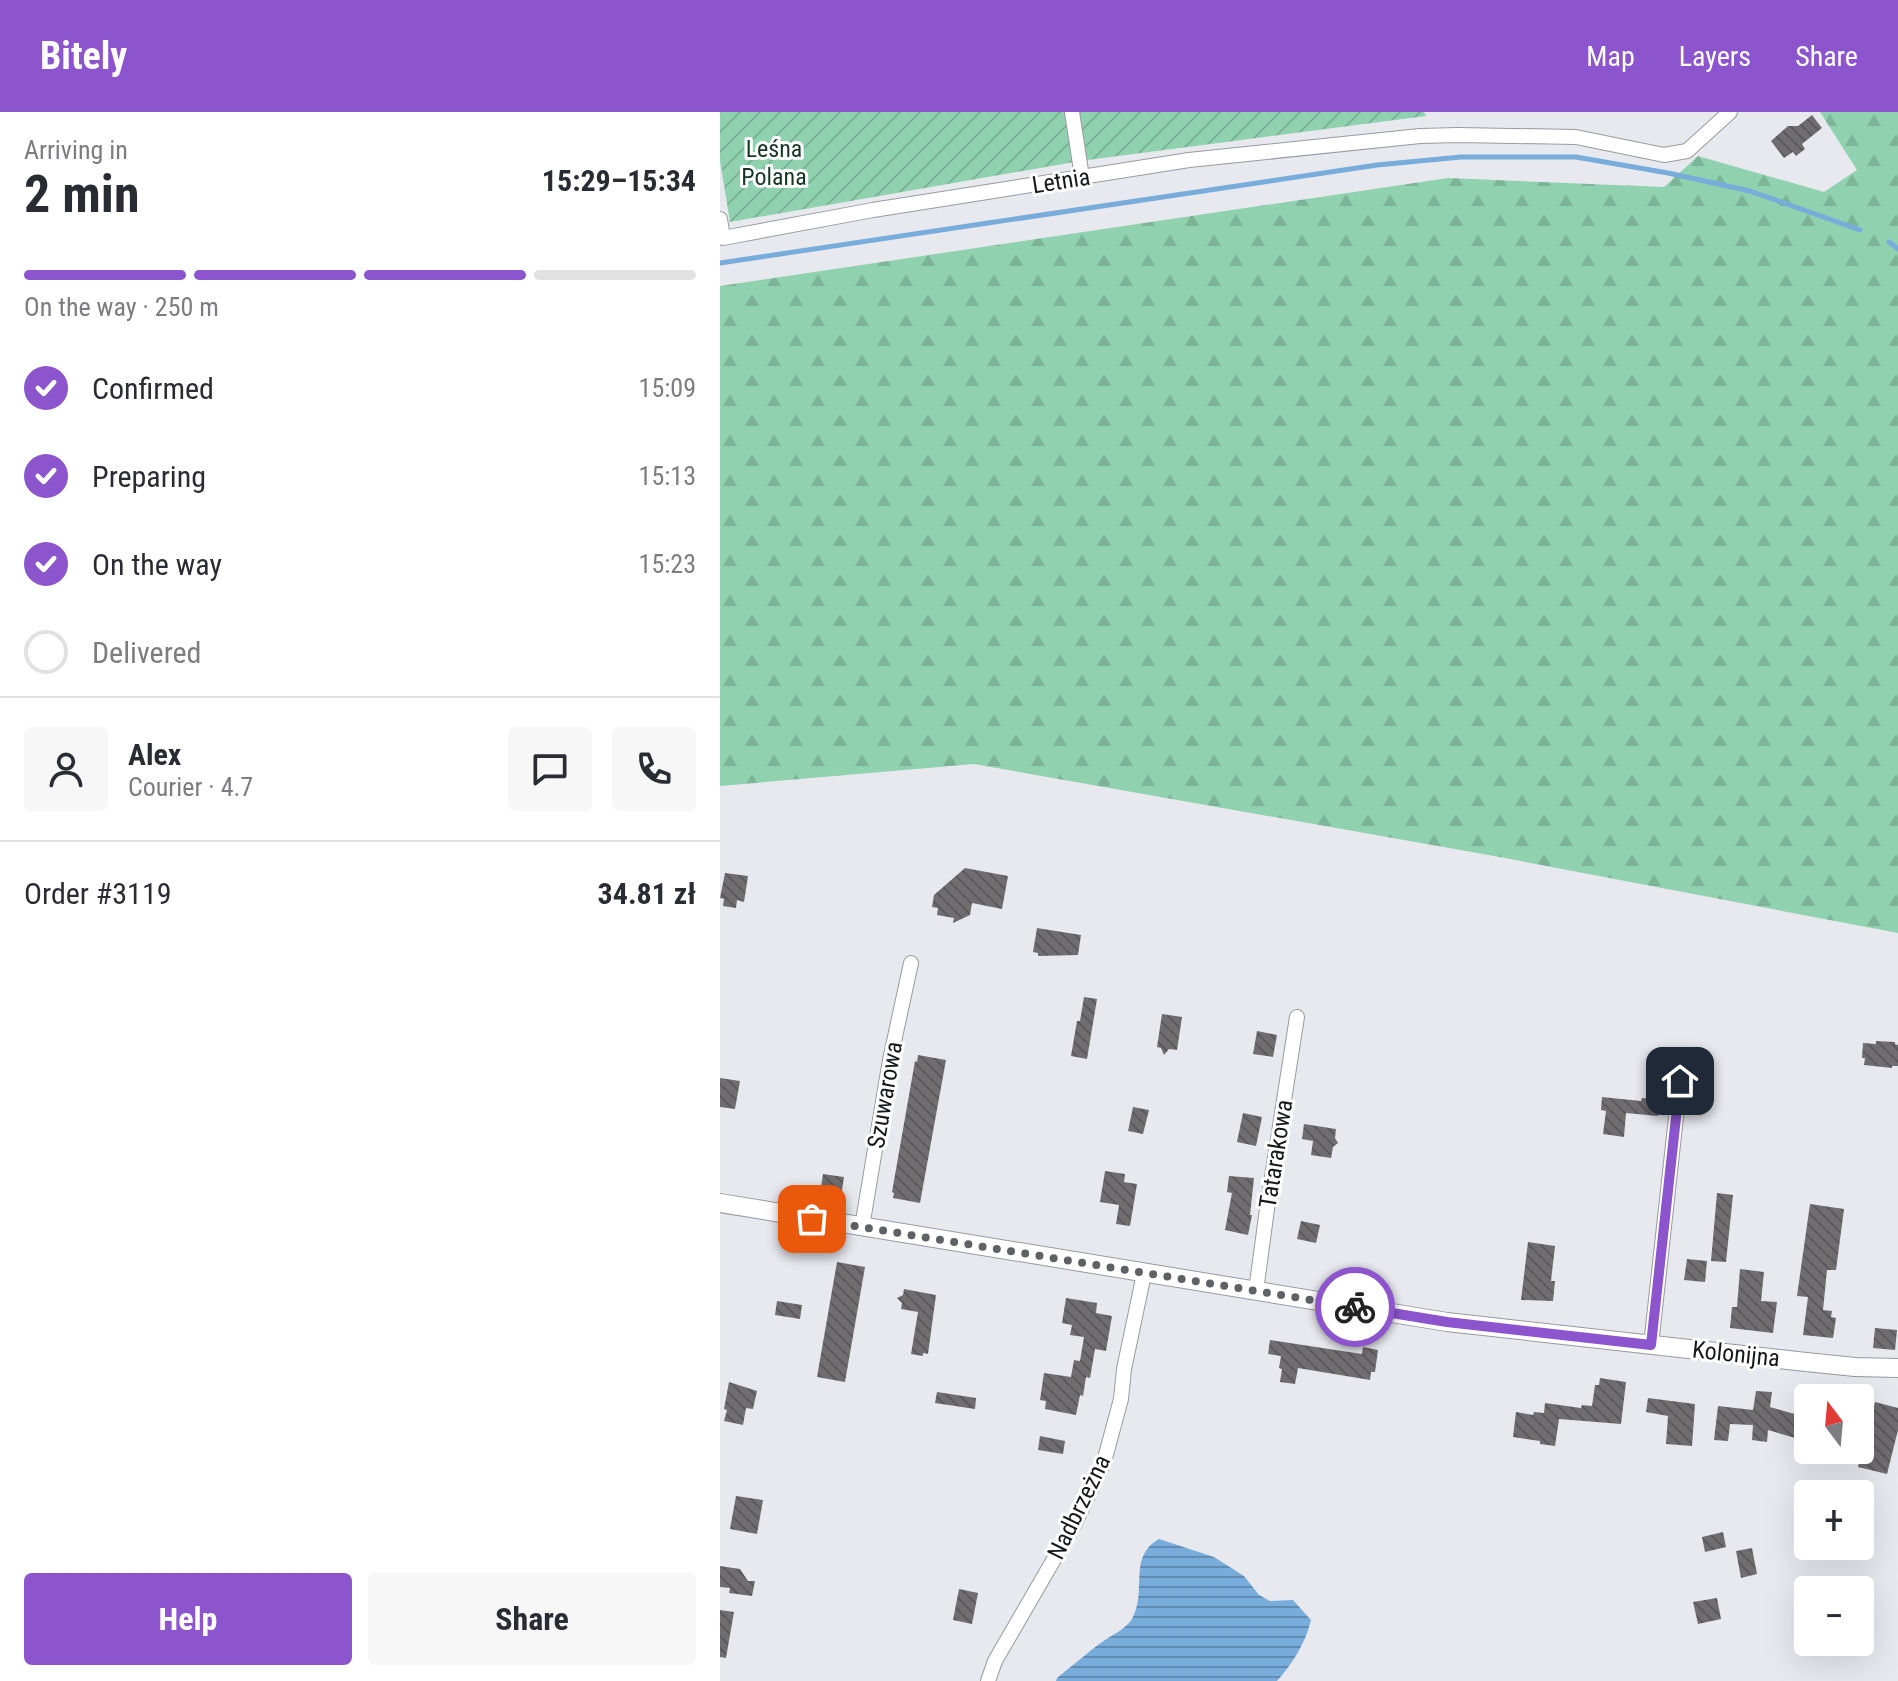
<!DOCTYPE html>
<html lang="en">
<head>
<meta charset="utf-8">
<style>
	:root { --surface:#fff; --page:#f7f7f7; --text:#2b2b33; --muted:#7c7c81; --line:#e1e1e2; --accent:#8c55cd }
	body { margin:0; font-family:"Roboto Condensed",sans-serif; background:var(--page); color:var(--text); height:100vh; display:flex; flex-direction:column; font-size:30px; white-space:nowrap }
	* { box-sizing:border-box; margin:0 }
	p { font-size:26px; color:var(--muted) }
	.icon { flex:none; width:44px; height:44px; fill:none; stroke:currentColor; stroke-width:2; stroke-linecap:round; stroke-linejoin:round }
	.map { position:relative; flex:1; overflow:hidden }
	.side { display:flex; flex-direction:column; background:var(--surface); width:720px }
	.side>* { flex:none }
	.needle { width:52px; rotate:344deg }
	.buttons { position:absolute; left:1074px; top:1272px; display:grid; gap:16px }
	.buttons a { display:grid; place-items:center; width:80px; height:80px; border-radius:8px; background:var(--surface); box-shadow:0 8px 32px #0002; font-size:40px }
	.pin { position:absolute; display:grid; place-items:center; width:68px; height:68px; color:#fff; margin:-34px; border-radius:16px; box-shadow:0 4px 12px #0006 }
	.courier { position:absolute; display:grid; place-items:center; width:80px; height:80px; margin:-40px; border:6px solid #8c55cd; border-radius:50%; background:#fff; color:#222; box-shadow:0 2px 10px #0007 }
	.summary em { font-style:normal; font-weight:700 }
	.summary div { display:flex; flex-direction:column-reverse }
	.summary { display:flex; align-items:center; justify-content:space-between; height:136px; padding:0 24px }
	h1 { font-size:52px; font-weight:700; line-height:60px }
	.bar { display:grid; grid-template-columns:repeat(4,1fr); gap:12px 8px; align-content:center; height:96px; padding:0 24px }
	.bar i { height:10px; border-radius:6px; background:var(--line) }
	.bar .selected { background:var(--accent) }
	.bar p { grid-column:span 4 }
	.line { display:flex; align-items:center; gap:20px; padding:0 24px; border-top:2px solid var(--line) }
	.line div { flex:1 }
	.round { display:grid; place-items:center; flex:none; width:84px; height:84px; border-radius:8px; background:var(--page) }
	ol { padding:0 24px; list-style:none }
	li { display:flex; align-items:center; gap:24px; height:88px }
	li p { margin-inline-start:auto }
	li .icon { padding:8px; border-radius:50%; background:var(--accent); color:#fff; stroke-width:4 }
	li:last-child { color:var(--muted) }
	li i { width:44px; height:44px; border:4px solid var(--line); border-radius:50% }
	.button { display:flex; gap:16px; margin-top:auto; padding:16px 24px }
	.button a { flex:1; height:92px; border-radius:8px; background:var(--accent); color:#fff; font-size:32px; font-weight:700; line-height:92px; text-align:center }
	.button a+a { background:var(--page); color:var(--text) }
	header { display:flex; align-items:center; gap:48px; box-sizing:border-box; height:112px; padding:0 40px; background:var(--accent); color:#fff }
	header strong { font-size:38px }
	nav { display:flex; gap:44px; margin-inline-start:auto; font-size:28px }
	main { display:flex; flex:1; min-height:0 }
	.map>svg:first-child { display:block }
	.forest { fill:url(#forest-firs) }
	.garden { fill:url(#garden-furrows) }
	.water { fill:url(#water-rules) }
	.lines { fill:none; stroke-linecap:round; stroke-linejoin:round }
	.stream { stroke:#77acdb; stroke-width:5 }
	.building { fill:url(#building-back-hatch) }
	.minor-casing { stroke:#999a9f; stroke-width:16 }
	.tertiary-casing { stroke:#999a9f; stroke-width:20 }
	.minor { stroke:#fff; stroke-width:14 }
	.tertiary { stroke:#fff; stroke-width:18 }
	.done { stroke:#606165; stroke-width:8; stroke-dasharray:0 14.4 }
	.route { stroke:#8c55cd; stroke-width:10 }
	.labels { text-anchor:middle; stroke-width:6; stroke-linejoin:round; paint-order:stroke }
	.park-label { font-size:24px; fill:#153526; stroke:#fff }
	.street-label { font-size:24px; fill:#17181a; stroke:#fff }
</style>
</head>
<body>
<header>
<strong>Bitely</strong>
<nav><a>Map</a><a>Layers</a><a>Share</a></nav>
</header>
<main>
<section class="side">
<div class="summary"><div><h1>2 min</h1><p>Arriving in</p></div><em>15:29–15:34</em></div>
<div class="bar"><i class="selected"></i><i class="selected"></i><i class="selected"></i><i></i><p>On the way · 250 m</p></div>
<ol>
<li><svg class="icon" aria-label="check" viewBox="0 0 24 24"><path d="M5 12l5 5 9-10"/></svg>Confirmed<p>15:09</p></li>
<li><svg class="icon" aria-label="check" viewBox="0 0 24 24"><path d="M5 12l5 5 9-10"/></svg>Preparing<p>15:13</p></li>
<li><svg class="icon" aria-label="check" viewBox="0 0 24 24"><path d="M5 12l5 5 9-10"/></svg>On the way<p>15:23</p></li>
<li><i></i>Delivered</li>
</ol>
<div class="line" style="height:144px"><a class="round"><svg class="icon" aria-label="person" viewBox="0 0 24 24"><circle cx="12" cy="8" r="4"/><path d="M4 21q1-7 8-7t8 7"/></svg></a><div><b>Alex</b><p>Courier · 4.7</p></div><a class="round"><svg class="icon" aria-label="chat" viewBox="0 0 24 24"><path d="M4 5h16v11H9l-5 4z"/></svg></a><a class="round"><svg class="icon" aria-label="phone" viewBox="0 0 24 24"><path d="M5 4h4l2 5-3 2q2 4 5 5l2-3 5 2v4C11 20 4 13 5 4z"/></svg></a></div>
<div class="line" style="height:104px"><div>Order #3119</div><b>34.81 zł</b></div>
<div class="button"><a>Help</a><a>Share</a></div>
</section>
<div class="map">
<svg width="1178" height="1569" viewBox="0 0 1178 1569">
	<defs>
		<pattern id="forest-firs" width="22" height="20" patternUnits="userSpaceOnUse" patternTransform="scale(2)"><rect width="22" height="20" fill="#90d2b0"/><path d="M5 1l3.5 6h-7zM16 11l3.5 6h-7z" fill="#7bb497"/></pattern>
		<pattern id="garden-furrows" width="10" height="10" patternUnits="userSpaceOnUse" patternTransform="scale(2)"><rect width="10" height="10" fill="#90d2b0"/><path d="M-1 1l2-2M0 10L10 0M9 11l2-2" fill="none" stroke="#7bb497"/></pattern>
		<pattern id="water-rules" width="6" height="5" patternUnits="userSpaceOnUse" patternTransform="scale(2)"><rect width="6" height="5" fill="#77acdb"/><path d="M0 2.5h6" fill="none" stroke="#618bb1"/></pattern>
		<pattern id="building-back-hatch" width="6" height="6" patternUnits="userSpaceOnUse" patternTransform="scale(2)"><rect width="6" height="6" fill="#706d71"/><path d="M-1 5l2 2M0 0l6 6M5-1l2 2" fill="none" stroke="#5b595c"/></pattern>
	</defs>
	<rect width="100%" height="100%" fill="#e8e9ef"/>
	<path class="forest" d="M1100,0H1178V821L774,744L254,652L0,674V174L728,66L944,75L978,44L1104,80L1137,58Z"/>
	<path class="garden" d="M0,0H704L706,4L360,49L10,110L0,49Z"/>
	<path class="water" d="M439,1427L494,1445L524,1464L539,1483L550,1489L573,1488L591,1508C585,1532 573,1551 557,1569H336L337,1566C352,1554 367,1541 382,1530C392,1523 406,1517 412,1507C428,1479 407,1445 439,1427Z"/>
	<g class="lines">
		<g class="stream">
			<path d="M1169,130L1178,137"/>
			<path d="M0,151L657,53L741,45H856L948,61L1030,79L1140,118"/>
		</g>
	</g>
	<g class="building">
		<path d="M1092,3L1102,16L1082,32L1085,37L1076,44L1073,40L1064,46L1051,29L1068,14H1078Z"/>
		<path d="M245,756L288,764L282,797L252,791L250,803L233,811L234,806L217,803L218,796L212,795L214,783Z"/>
		<path d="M5,761L28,764L24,790L17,788L16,796L3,794L4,787L0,786Z"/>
		<path d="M317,816L361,823L358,843L318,844V841L313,840Z"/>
		<path d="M364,885L377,887L367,947L351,944L357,909H360Z"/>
		<path d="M442,902L462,905L457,938L449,937L444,943L441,936L437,935Z"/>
		<path d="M537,919L557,923L553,945L533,942Z"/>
		<path d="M1156,929L1175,930V932L1178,933V954H1172V956L1144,953L1145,946H1142L1143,931L1156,932Z"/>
		<path d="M198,943L226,948L200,1091L173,1086L174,1081L172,1080L195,949L197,950Z"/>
		<path d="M0,966L20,969L15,997L0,995Z"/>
		<path d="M882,985L921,989L922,986L940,988L938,1004L906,1001L904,1025L883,1022L886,999L881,998Z"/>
		<path d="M413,995L429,998L423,1022L408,1019Z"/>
		<path d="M523,1001L542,1005L536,1034L517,1030Z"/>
		<path d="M584,1012L616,1017L615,1026L618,1031L613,1035L611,1046L591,1043L593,1029L582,1027Z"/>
		<path d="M385,1059L405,1062L404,1070L417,1072L410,1114L396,1112L399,1093L380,1090Z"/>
		<path d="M103,1062L124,1065L121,1085L100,1082Z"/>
		<path d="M509,1064L534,1066L530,1103H532L528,1123L505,1118L512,1081L507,1080Z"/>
		<path d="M997,1081L1013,1083L1006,1150L991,1149Z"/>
		<path d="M1090,1092L1124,1097L1116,1158H1107L1103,1198L1112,1199L1111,1205L1116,1206L1113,1226L1083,1223L1088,1185L1077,1184Z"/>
		<path d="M581,1109L600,1113L596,1131L577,1127Z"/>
		<path d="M808,1130L835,1134L831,1169H835L833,1189L801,1188Z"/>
		<path d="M967,1147L987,1149L985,1170L964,1168Z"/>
		<path d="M117,1150L145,1155L125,1270L97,1265Z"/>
		<path d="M1020,1157L1044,1160L1041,1189L1057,1190L1053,1221L1010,1216L1012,1195H1017Z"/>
		<path d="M184,1177L216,1183L208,1242L203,1241V1244L191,1242L198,1200L181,1197L182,1191L177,1186L183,1183Z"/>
		<path d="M346,1186L377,1191L376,1201L392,1204L386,1239L375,1237L370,1266L366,1265L363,1284L360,1283L356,1303L325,1297L326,1289L320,1288L324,1261L351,1265L354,1248L360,1249L364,1225L350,1223L352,1213L342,1211Z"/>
		<path d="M57,1189L82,1193L80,1207L55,1203Z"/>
		<path d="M1155,1216L1177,1218L1175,1238L1153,1236Z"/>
		<path d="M550,1228L642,1242L643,1235L658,1238L655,1260H651L650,1268L578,1256L575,1272L560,1270L562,1257L559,1256L561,1244L548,1242Z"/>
		<path d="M880,1266L906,1270L901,1312L839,1307L835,1334L820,1332V1329L793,1325L796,1300L813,1303L814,1300L824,1301L825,1291L861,1296L862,1293L872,1294L875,1273H879Z"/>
		<path d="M9,1270L37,1279L33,1297L26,1296L23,1313L4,1309L7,1298L4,1297Z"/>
		<path d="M1036,1279L1052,1280L1050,1295L1088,1306V1326L1082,1325V1328L1048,1318L1047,1330L1032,1328L1033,1313L1010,1312L1008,1329L994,1328L998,1294L1033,1298Z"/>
		<path d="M217,1280L256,1286L255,1297L215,1291Z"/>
		<path d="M928,1286L975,1292L972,1334L946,1332L948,1304L926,1300Z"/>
		<path d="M1155,1290L1178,1296V1318L1167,1362L1138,1355Z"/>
		<path d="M320,1324L345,1329L343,1342L318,1338Z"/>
		<path d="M16,1384L43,1388L37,1422L10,1417Z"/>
		<path d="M1003,1420L1006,1435L985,1440L982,1425Z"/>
		<path d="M1032,1436L1037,1462L1021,1466L1016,1439Z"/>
		<path d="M0,1454L20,1457L28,1469H35L32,1484L9,1481L10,1476L0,1475Z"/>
		<path d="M239,1477L258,1481L252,1512L233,1508Z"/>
		<path d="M997,1486L1001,1507L978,1512L973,1490Z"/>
		<path d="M0,1498L14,1500L6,1546L0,1545Z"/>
	</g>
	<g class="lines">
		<defs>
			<g id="minor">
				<path d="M352,0L362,65"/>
				<path d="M0,107L3,126L153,98L469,48L700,24L738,23L856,25L944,43L967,39L1010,0"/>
				<path d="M142,1115L170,948L191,851"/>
				<path d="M536,1179L547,1097L577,905"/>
				<path d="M931,1233L960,969"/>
				<path d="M268,1569L275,1549L355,1411L384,1350L401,1287L404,1257L424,1162"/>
			</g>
			<path id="tertiary" d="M0,1091L727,1210L1086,1250L1135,1255L1178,1256"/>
		</defs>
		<use href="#minor" class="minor-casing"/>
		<use href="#tertiary" class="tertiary-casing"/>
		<use href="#minor" class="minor"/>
		<use href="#tertiary" class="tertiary"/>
	</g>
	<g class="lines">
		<path class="done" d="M92,1107L635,1195"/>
		<path class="route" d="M635,1195L727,1210L931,1233L960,969"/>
	</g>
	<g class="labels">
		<g class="park-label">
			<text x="54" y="45">Leśna<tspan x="54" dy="28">Polana</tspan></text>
		</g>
		<g class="street-label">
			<text transform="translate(341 69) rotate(-9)" y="8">Letnia</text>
			<text transform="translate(165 983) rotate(-80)" y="8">Szuwarowa</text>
			<text transform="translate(556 1042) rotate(-81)" y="8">Tatarakowa</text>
			<text transform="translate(1016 1242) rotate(6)" y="8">Kolonijna</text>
			<text transform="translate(359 1395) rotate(-64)" y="8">Nadbrzeżna</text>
		</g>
	</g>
</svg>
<div class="buttons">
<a><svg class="needle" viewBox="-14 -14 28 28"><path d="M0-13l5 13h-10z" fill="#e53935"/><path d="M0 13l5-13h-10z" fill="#7c7c81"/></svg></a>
<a>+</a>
<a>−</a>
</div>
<div class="pin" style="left:92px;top:1107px;background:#ea580c"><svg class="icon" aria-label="bag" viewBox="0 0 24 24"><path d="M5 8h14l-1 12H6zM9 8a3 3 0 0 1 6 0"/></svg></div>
<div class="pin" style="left:960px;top:969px;background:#1f2937"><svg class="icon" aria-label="home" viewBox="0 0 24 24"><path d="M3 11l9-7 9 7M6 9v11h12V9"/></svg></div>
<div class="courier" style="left:635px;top:1195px"><svg class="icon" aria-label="bike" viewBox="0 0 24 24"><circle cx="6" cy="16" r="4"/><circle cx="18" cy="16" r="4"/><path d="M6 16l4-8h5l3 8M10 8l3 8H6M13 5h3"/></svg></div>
</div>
</main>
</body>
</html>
